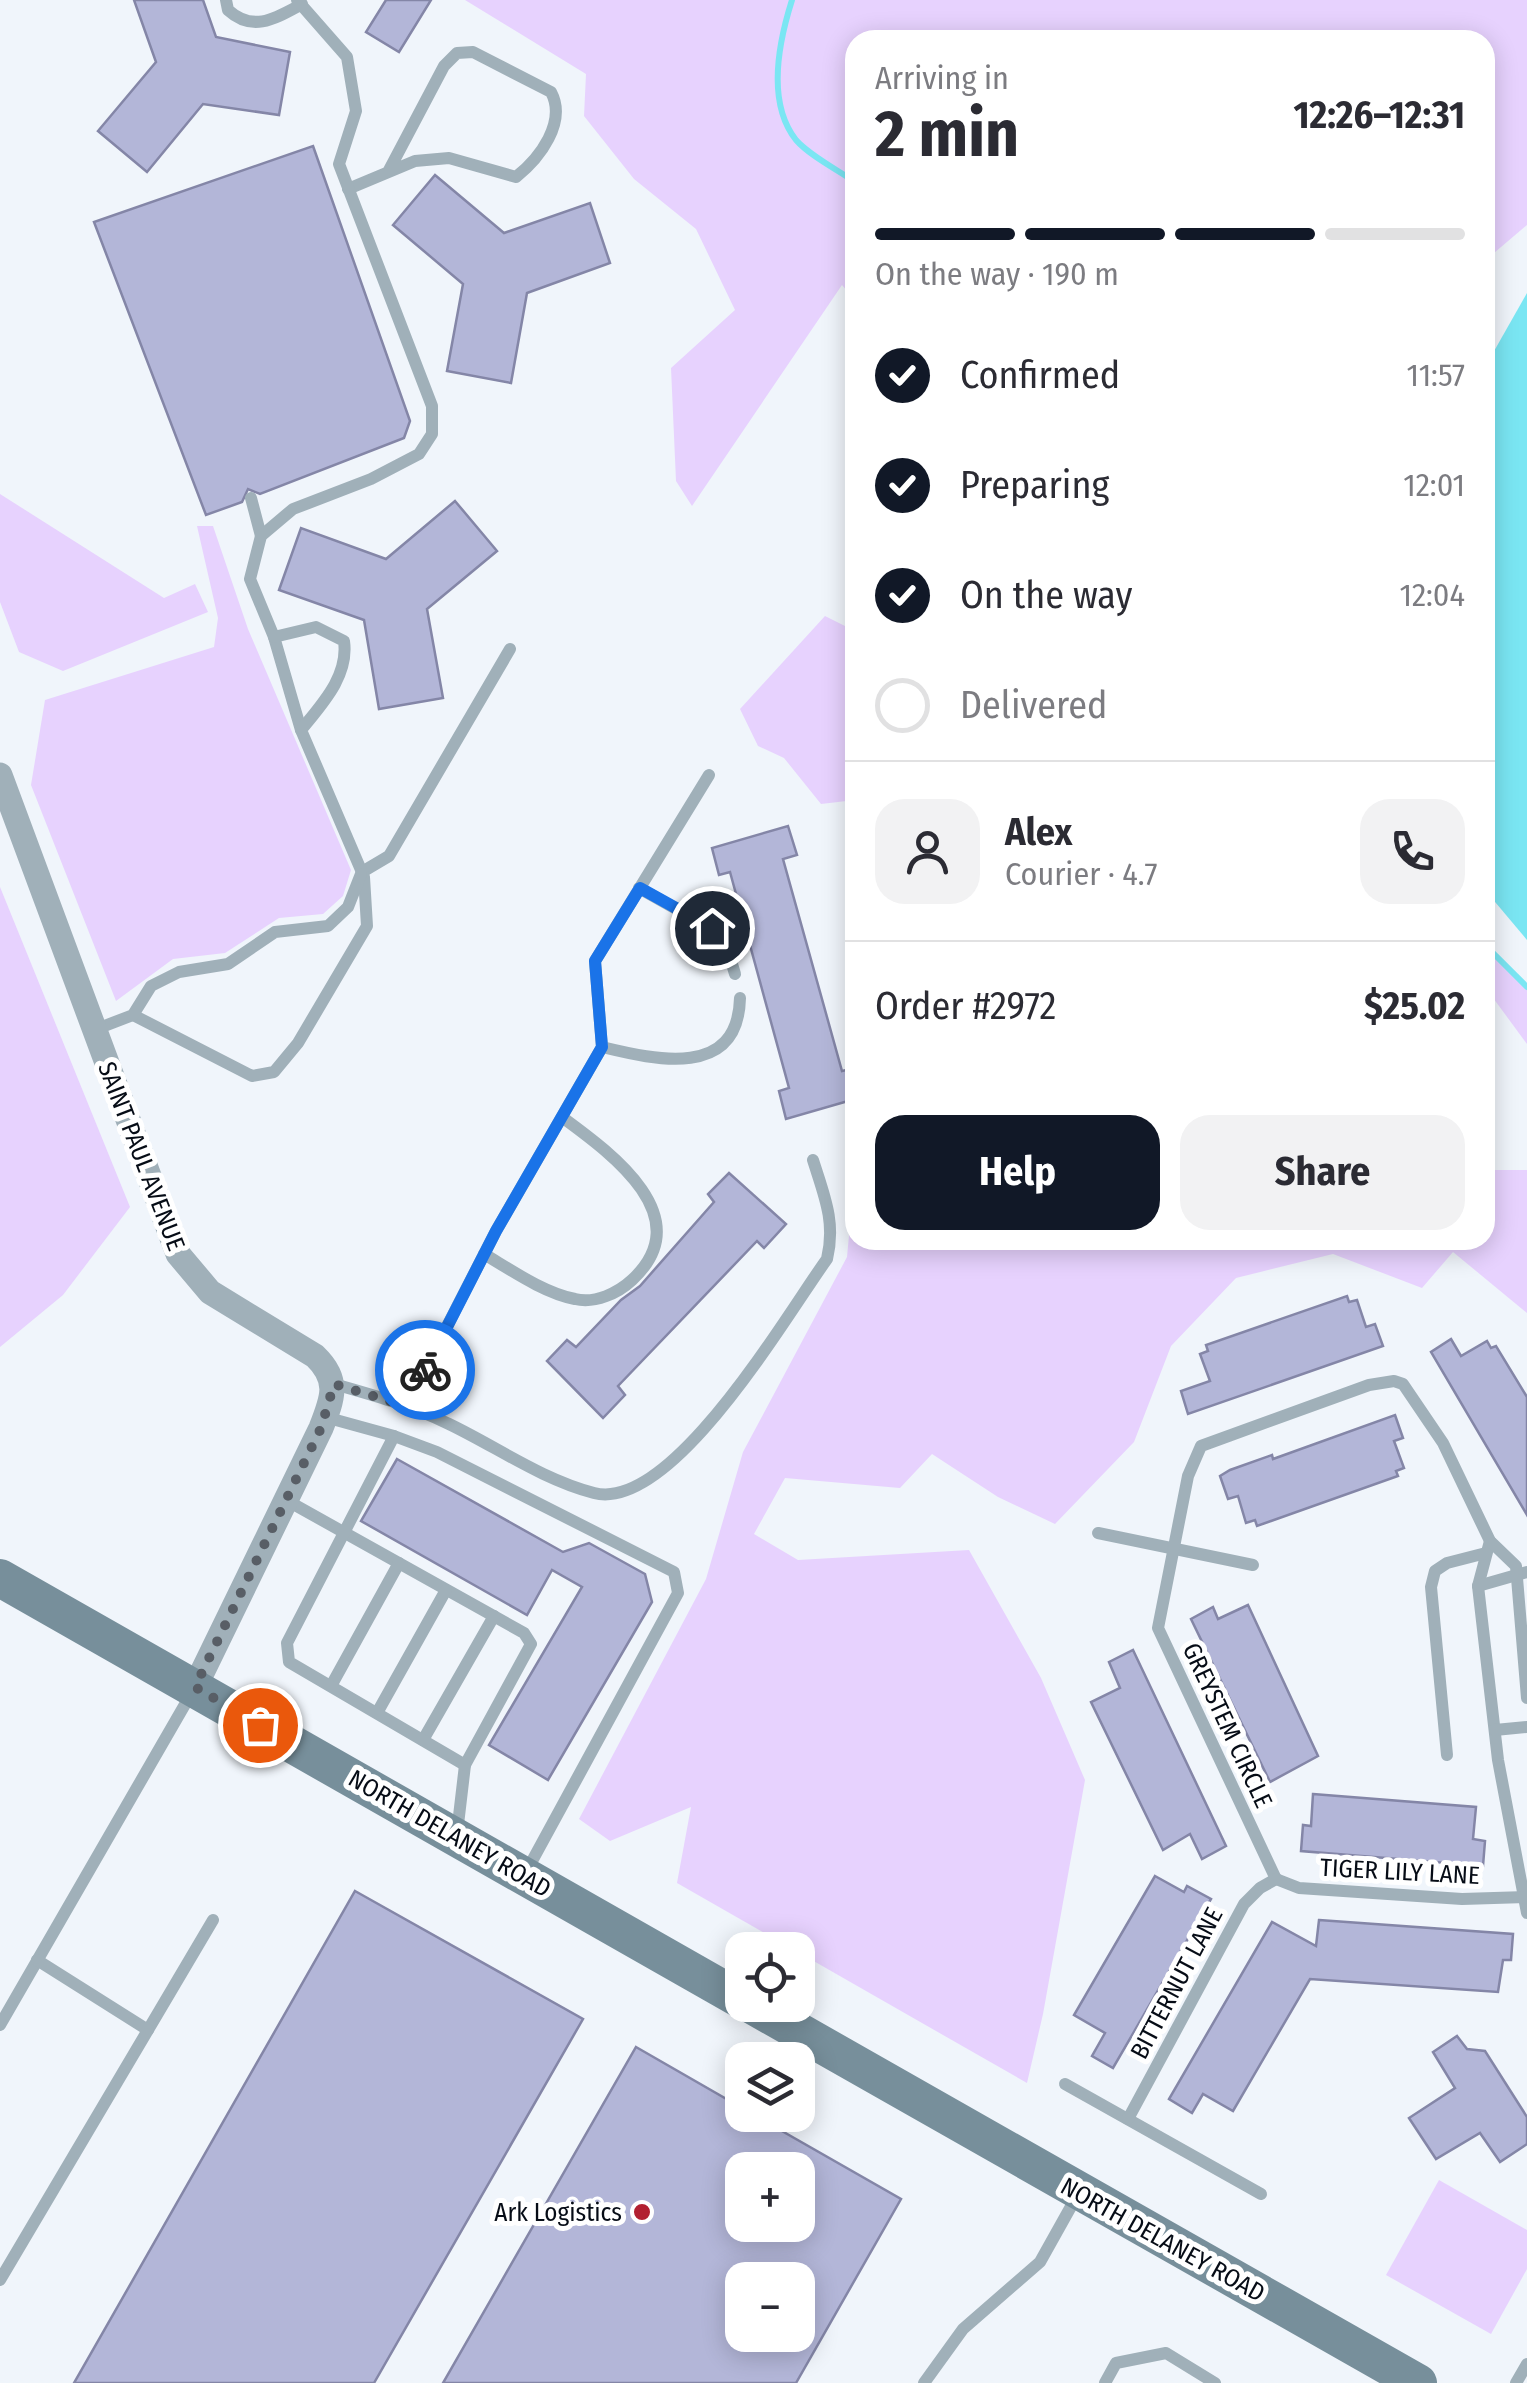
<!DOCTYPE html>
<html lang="en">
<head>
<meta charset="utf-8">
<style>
	:root { --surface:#fff; --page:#f2f2f3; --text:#2b2b33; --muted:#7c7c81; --line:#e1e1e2; --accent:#111827 }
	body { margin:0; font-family:"Fira Sans Condensed",sans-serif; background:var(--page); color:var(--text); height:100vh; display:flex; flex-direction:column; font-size:38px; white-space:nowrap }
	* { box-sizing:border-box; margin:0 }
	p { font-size:32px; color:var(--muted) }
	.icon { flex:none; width:55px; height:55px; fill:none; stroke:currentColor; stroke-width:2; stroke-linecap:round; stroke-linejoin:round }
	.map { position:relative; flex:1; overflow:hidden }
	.side { position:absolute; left:845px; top:30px; width:650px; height:1220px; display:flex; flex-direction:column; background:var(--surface); border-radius:30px; box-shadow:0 5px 25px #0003 }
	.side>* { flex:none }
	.tools { position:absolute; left:725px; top:1932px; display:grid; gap:20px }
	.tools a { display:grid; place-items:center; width:90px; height:90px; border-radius:20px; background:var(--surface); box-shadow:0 5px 25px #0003; font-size:50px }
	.pin { position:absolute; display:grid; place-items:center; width:85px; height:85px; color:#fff; margin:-42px; border:5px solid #fff; border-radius:50%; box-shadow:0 2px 10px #0007 }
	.courier { position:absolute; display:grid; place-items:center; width:100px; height:100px; margin:-50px; border:8px solid #1a73e8; border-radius:50%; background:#fff; color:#222; box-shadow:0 2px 12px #0007 }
	.head em { font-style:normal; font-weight:700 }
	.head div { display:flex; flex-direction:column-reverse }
	.head { display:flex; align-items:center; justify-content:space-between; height:170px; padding:0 30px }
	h1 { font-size:65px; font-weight:700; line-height:75px }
	.bar { display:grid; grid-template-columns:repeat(4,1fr); gap:15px 10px; align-content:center; height:120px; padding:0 30px }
	.bar i { height:12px; border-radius:8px; background:var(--line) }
	.bar .on { background:var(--accent) }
	.bar p { grid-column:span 4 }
	.line { display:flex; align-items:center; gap:25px; padding:0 30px; border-top:2px solid var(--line) }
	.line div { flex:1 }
	.round { display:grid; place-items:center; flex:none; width:105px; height:105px; border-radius:30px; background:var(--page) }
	ol { padding:0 30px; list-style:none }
	li { display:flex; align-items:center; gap:30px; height:110px }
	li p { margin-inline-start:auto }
	li .icon { padding:10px; border-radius:50%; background:var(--accent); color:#fff; stroke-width:4 }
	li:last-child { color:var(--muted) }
	li i { width:55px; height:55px; border:5px solid var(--line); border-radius:50% }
	.cta { display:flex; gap:20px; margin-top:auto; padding:20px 30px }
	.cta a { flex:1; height:115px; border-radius:30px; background:var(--accent); color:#fff; font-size:40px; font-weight:700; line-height:115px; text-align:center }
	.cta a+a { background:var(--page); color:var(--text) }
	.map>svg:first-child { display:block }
	.green { fill:#e7d2fe }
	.water { fill:#7ae6f3 }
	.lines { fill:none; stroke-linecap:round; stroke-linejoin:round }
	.stream { stroke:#7ae6f3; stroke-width:6 }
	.building { fill:#b3b6d8; stroke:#8486a7; stroke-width:2.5; fill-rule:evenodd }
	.lane { stroke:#a0b0b9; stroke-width:12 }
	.street { stroke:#a0b0b9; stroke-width:25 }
	.secondary { stroke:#778f9b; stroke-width:38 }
	.done { stroke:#585e66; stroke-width:10; stroke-dasharray:0 18 }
	.route { stroke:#1a73e8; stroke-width:12 }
	.poi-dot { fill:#b22031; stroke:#fff; stroke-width:4 }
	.labels { text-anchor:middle; stroke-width:10; stroke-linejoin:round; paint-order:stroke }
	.street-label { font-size:25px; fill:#060c16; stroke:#fff }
	.poi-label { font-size:25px; fill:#060c16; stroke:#fff; text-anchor:end }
</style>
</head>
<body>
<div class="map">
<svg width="1527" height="2383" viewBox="0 0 1527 2383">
	<rect width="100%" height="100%" fill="#f0f5fb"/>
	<g class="green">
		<path d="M465,0H1527V225L1494,253L1485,268V40H855V300L842,285L692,506L676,481L671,368L735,310L696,229L634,179L584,116L586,74Z"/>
		<path d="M0,494L164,598L195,584L208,612L63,671L19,652L0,602Z"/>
		<path d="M197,526H213L248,629L351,870L343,896L323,914L279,918L225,953L173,959L116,1001L31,785L45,700L214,647L218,618Z"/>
		<path d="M825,616L855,631V800L821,804L784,758L758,746L740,709Z"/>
		<path d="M0,887L130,1207L63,1295L0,1347Z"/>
		<path d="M1485,945L1527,987V1044L1485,987Z"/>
		<path d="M855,1170V1240H963L966,1249L993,1240H1485V1170H1527V1313L1453,1252L1422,1288L1333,1254L1236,1278L1171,1346L1134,1442L1055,1524L998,1497L932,1454L900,1488L785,1478L754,1534L798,1560L969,1550L1041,1678L1085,1780L1043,2014L1027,2083L677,1883L691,1807L610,1841L579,1819L706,1579L743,1452L847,1257Z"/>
		<path d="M1439,2180L1527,2230V2269L1491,2334L1386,2275Z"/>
	</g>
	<path class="water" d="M1527,293V940L1485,890V367Z"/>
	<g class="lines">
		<g class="stream">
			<path d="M792,0C779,41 766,102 796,140C810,156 838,170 855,182"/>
			<path d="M1485,945L1527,987"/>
		</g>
	</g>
	<g class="building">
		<path d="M134,0H203L216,37L290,52L279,115L203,104L147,172L98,131L156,62Z"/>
		<path d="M386,0H431L399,52L366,32Z"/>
		<path d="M313,146L410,421L404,438L260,494L248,489L242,502L206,515L94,222Z"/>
		<path d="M435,175L504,233L590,203L610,263L527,293L511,383L447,371L463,284L393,225Z"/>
		<path d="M455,501L497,551L427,609L443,698L379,709L364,620L279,590L301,528L386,559Z"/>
		<path d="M788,826L797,855L783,859L842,1071L855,1068V1099L786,1119L779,1091L789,1088L730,872L719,875L712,848Z"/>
		<path d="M729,1173L786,1224L764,1248L757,1241L618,1386L625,1395L603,1418L547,1361L567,1340L576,1347L621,1300L640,1286L714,1202L708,1194Z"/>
		<path d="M1347,1296L1349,1302L1357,1300L1366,1327L1375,1324L1383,1346L1188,1414L1181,1391L1210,1381L1200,1354L1208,1351L1206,1345Z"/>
		<path d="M1451,1339L1461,1356L1487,1341L1491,1348L1496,1346L1527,1397V1515L1431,1352Z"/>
		<path d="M1395,1415L1403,1438L1394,1441L1404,1468L1396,1471L1398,1476L1257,1526L1255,1520L1246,1523L1238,1496L1228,1499L1220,1476L1230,1470L1272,1455L1273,1459Z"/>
		<path d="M397,1459L563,1552L589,1543L645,1574L652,1602L548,1780L489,1745L582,1587L552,1570L527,1615L361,1521Z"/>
		<path d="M1248,1605L1318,1756L1270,1782L1191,1619L1213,1607L1218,1619Z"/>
		<path d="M1133,1650L1226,1846L1202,1859L1190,1834L1163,1850L1091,1702L1120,1688L1109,1662Z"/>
		<path d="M1313,1794L1476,1807L1473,1839L1485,1841L1483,1866L1301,1851L1303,1825L1311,1826Z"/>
		<path d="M1155,1876L1184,1892L1187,1886L1211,1899L1113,2068L1092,2056L1105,2033L1074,2015Z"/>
		<path d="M355,1891L583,2019L374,2383H74Z"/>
		<path d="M1319,1920L1513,1934L1511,1960H1503L1498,1992L1310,1979L1233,2111L1203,2094L1192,2113L1169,2099L1272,1922L1316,1946Z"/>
		<path d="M1457,2036L1467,2049L1485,2051L1527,2117V2144L1500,2162L1480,2133L1436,2159L1409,2118L1455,2088L1433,2052Z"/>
		<path d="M636,2047L742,2108V2115H754L901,2199L796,2383H443ZM742,2170H798V2225H742ZM742,2280H798V2335H742Z"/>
	</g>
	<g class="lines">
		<g class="lane">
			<path d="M226,0L228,10C253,33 276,18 302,4"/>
			<path d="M348,189L415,161L449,158L516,177C540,158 567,122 551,92L473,52L457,53L444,66L388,172"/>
			<path d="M251,498L261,536"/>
			<path d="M274,637L301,730"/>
			<path d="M362,872L389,856L510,649"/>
			<path d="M639,888L712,929L726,944L735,974"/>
			<path d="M133,1015L252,1076L274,1072L298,1043L367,926L364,877L301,730C322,704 349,676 344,641L316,627L274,637L250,579L261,536L293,509L371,479L419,454L432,434V406L339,164L356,111L347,57L297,0"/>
			<path d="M94,1030L133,1015L151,986L179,972L228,964L275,932L328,926L348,907L361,874"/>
			<path d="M602,1047C656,1060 738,1079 740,998"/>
			<path d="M484,1254C511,1270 544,1293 575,1299C595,1304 618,1293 632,1280C700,1217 611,1153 562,1117"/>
			<path d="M334,1384C373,1395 412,1406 449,1424C497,1447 541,1479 594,1493C672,1513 787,1314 827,1259C836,1222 824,1195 813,1160"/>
			<path d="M406,1406L496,1231L602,1047L595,961L709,775"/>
			<path d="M325,1417L394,1436"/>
			<path d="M286,1500L524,1633L531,1644L465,1765L457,1833"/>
			<path d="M1098,1533L1253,1565"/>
			<path d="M1490,1541L1478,1586L1498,1760L1527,1913"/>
			<path d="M1478,1586L1527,1572"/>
			<path d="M331,1686L399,1563"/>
			<path d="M377,1713L446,1590"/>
			<path d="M1495,1730L1527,1727"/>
			<path d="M423,1740L494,1616"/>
			<path d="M1447,1755L1431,1587L1435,1571L1447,1563L1486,1553"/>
			<path d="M465,1765L289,1662L287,1643L394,1436L437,1452L674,1572L678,1593L525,1874"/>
			<path d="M1276,1879L1158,1628L1188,1476L1201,1446L1369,1385L1394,1381L1403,1384L1443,1443L1490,1541L1516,1566L1527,1698"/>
			<path d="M1276,1879L1299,1888L1462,1899L1527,1897"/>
			<path d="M0,2025L191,1694"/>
			<path d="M148,2030L213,1920"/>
			<path d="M1065,2084L1261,2194"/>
			<path d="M1128,2119L1244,1904L1260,1888L1276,1879"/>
			<path d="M0,2280L148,2030L37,1960"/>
			<path d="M924,2383L963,2329L1040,2262L1078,2194"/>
			<path d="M1105,2383L1116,2363L1166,2353L1215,2383"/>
			<path d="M1516,2383L1527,2364"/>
		</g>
		<path class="street" d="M0,775L178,1254L210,1292L315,1356C340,1380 333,1398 321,1428L195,1687"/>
		<g class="secondary">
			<path d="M0,1578L742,2000"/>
			<path d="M752,2005L1418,2383"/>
		</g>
	</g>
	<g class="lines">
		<path class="done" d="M260,1725L195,1687L321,1428L334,1384L406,1406L425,1370"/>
		<path class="route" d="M425,1370L496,1231L602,1047L595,961L640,888L712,928"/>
	</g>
	<circle class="poi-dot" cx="642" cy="2212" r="10"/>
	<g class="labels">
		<g class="street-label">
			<text transform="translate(142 1156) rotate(69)" y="9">SAINT PAUL AVENUE</text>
			<text transform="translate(1228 1725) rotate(65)" y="9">GREYSTEM CIRCLE</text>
			<text transform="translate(450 1833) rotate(30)" y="9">NORTH DELANEY ROAD</text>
			<text transform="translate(1400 1871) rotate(3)" y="9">TIGER LILY LANE</text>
			<text transform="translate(1176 1983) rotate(-62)" y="9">BITTERNUT LANE</text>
			<text transform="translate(1163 2239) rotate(29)" y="9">NORTH DELANEY ROAD</text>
		</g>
		<g class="poi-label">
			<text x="622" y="2221">Ark Logistics</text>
		</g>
	</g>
</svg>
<div class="tools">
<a><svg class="icon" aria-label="locate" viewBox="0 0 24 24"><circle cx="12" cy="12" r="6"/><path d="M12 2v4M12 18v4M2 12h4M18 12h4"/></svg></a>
<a><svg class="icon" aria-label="layers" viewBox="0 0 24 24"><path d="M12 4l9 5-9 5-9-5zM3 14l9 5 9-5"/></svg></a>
<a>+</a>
<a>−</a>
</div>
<div class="pin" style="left:260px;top:1725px;background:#ea580c"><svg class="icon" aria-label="bag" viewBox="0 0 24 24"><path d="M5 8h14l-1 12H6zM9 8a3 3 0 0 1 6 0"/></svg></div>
<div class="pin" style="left:712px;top:928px;background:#1f2937"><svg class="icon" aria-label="home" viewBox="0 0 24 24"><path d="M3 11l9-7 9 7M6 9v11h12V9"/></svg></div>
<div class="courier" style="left:425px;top:1370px"><svg class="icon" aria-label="bike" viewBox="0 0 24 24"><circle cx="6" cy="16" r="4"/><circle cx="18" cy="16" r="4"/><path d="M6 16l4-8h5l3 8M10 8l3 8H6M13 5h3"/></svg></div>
<section class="side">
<div class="head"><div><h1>2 min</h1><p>Arriving in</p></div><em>12:26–12:31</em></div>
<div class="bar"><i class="on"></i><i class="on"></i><i class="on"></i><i></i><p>On the way · 190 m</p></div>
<ol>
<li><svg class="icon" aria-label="check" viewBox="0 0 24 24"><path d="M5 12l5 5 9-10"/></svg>Confirmed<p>11:57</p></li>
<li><svg class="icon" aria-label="check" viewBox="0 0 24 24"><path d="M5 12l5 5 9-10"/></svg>Preparing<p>12:01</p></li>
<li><svg class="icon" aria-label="check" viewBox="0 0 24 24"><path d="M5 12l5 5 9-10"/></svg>On the way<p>12:04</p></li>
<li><i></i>Delivered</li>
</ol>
<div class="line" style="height:180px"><a class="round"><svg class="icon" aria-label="person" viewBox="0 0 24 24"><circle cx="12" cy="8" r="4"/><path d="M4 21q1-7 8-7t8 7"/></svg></a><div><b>Alex</b><p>Courier · 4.7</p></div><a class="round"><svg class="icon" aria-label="phone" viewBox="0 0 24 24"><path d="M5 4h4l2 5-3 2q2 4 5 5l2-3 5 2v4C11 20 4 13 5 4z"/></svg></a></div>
<div class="line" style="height:130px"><div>Order #2972</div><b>$25.02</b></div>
<div class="cta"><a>Help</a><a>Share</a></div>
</section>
</div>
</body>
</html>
